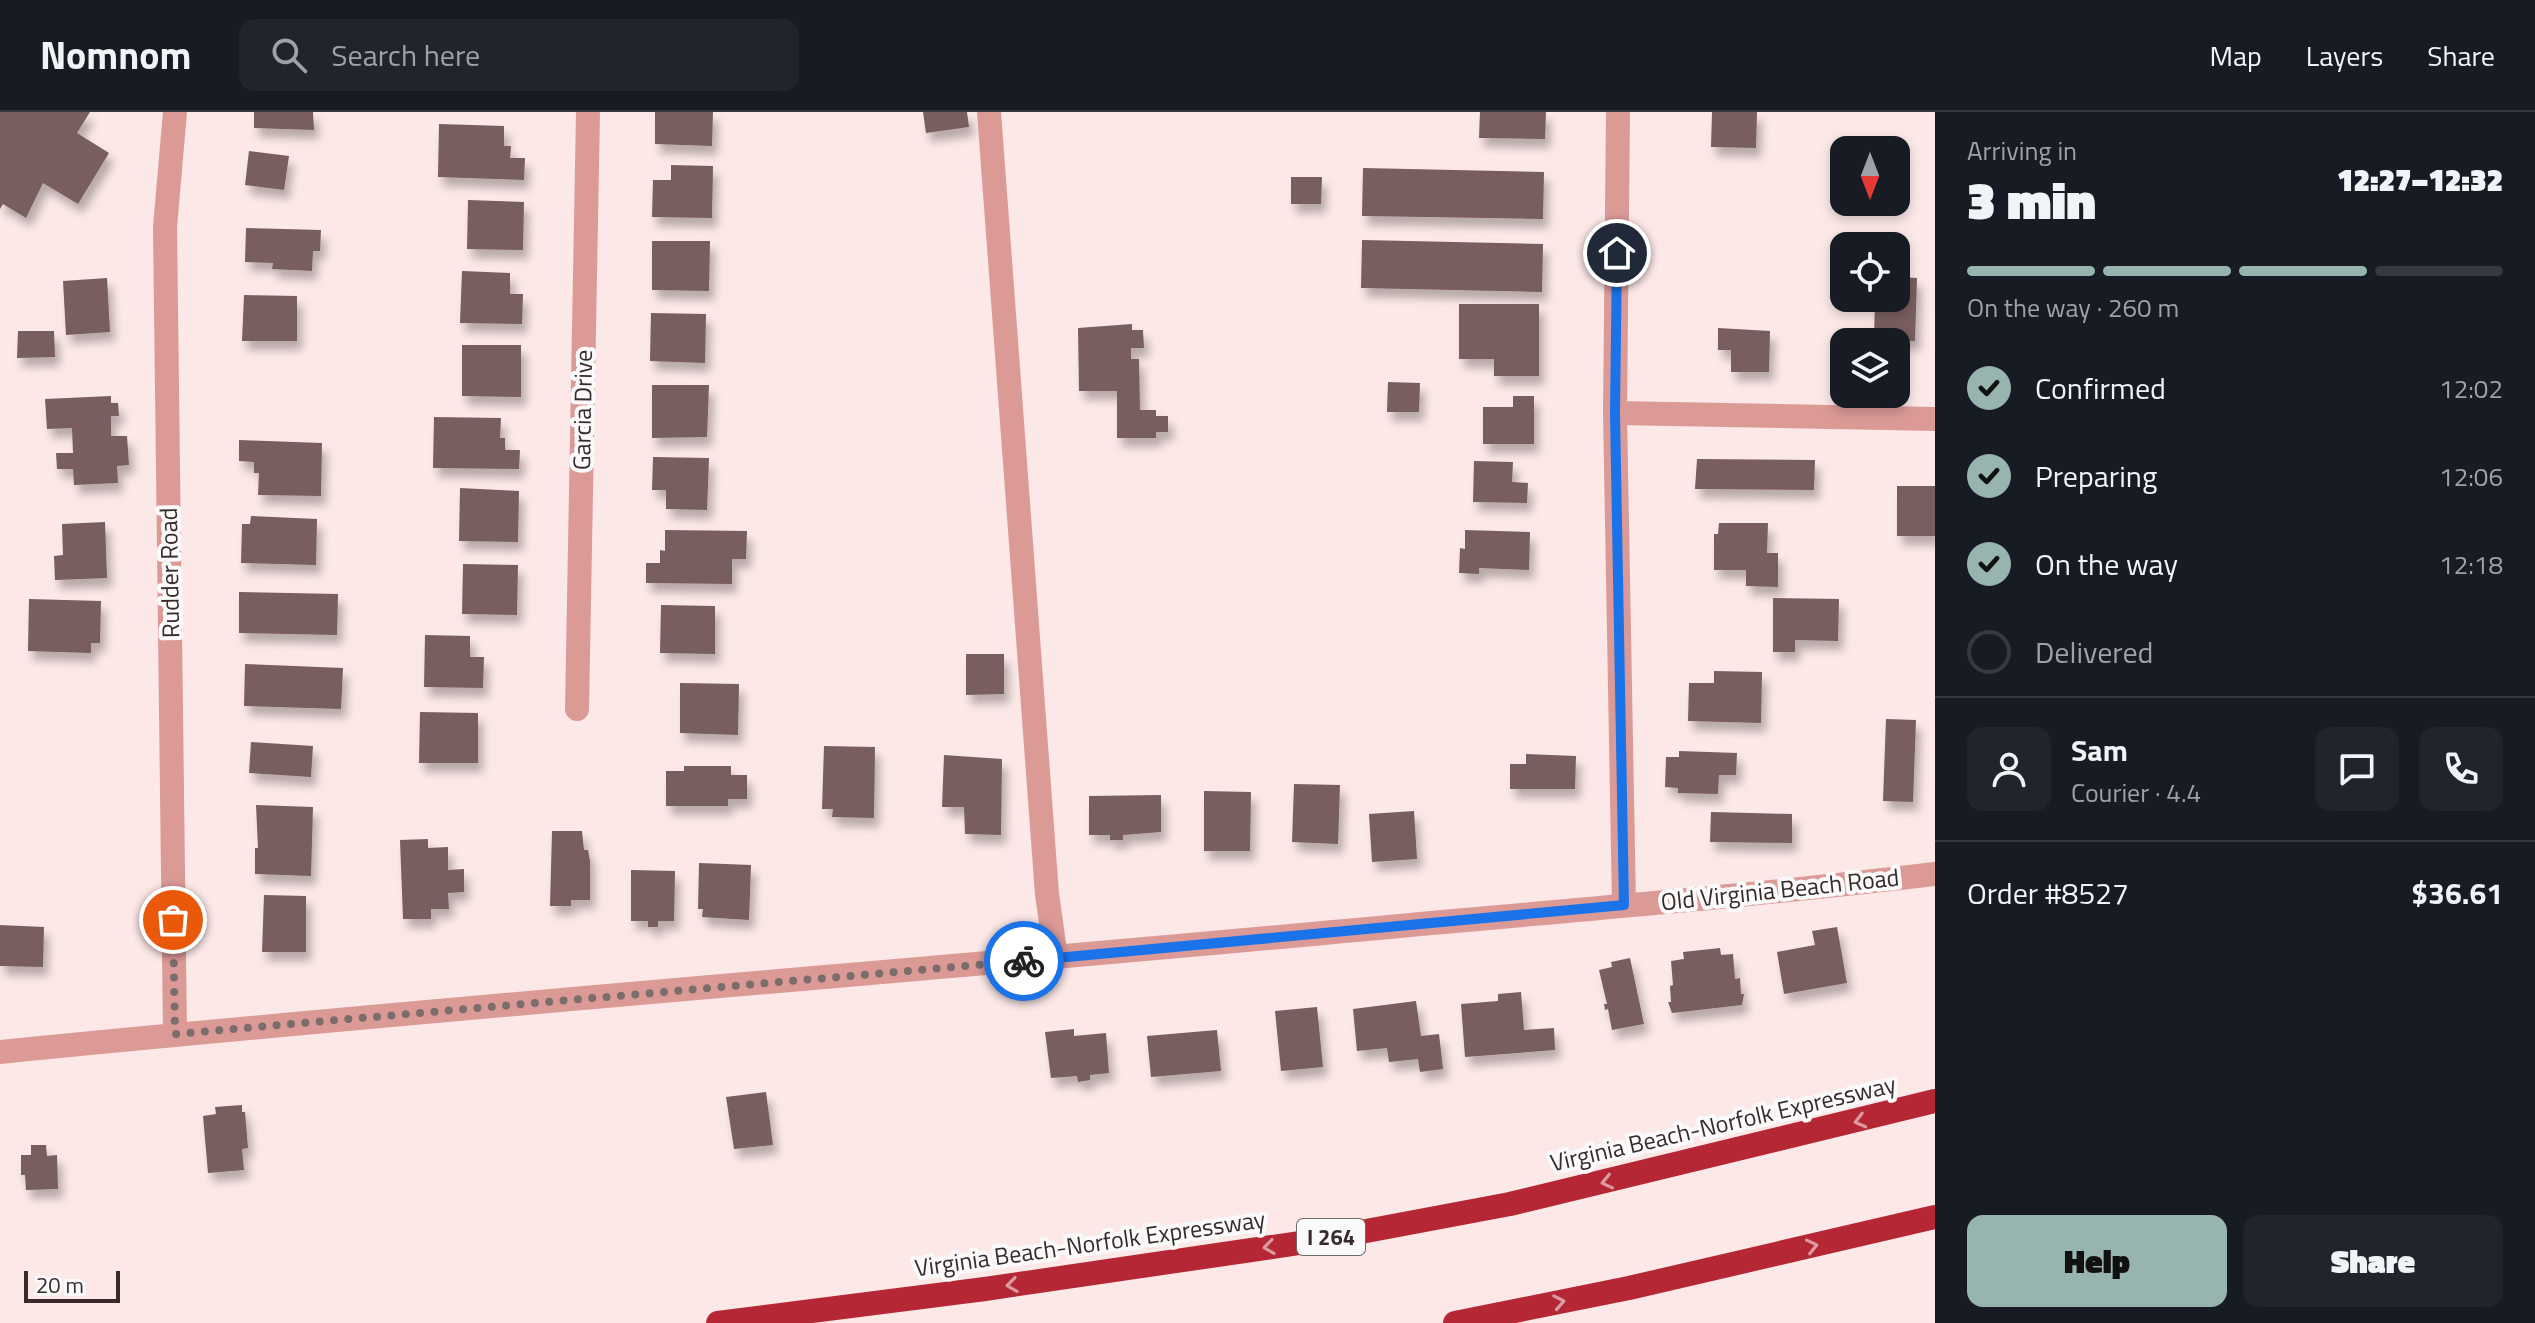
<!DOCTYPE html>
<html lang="en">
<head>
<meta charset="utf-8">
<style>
	:root { --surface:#171b24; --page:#20242c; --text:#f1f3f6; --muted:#9ea1a6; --line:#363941; --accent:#97b5ae }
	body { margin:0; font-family:"Titillium Web",sans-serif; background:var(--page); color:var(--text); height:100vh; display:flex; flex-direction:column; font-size:30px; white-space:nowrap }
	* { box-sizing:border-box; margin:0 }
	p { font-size:26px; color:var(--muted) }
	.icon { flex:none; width:44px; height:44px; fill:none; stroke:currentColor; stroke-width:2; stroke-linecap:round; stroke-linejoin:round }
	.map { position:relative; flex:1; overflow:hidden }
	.side { display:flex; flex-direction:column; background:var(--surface); width:600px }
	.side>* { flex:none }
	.needle { width:52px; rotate:180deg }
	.fabs { position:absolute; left:1830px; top:24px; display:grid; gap:16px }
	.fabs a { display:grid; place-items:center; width:80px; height:80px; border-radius:16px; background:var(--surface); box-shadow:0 4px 12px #0003; font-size:40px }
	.scale { position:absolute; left:24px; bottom:20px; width:96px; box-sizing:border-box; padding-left:8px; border:4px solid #372b2b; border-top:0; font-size:22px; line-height:28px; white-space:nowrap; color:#372b2b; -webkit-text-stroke:6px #fafafa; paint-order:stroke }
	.pin { position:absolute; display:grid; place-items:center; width:68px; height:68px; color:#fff; margin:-34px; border:4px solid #fff; border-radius:50%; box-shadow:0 2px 8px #0007 }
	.courier { position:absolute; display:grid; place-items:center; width:80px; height:80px; margin:-40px; border:6px solid #1a73e8; border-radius:50%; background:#fff; color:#222; box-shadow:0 2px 10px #0007 }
	.summary em { font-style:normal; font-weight:800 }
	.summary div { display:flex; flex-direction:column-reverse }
	.summary { display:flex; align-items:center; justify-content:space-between; height:136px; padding:0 32px }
	h1 { font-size:52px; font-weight:800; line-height:60px }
	.bar { display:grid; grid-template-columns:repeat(4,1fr); gap:12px 8px; align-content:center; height:96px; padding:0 32px }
	.bar i { height:10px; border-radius:6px; background:var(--line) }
	.bar .current { background:var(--accent) }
	.bar p { grid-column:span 4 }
	.line { display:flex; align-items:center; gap:20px; padding:0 32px; border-top:2px solid var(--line) }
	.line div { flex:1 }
	.round { display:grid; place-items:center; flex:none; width:84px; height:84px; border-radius:16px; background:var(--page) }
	ol { padding:0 32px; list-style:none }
	li { display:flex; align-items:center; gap:24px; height:88px }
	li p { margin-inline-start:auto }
	li .icon { padding:8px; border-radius:50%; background:var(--accent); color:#111; stroke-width:4 }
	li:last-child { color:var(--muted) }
	li i { width:44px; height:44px; border:4px solid var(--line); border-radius:50% }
	.button { display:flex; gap:16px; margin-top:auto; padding:16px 32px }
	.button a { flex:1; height:92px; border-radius:16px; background:var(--accent); color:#111; font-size:32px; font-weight:800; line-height:92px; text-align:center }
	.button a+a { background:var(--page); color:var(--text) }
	header { display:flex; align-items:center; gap:48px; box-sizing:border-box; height:112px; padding:0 40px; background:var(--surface); border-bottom:2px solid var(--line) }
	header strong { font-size:38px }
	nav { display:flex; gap:44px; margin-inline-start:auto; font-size:28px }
	.search { width:560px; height:72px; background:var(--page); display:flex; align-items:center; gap:20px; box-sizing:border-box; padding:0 28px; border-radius:16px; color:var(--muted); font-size:30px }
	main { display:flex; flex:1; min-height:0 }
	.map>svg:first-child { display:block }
	.building { fill:#785e5d; filter:url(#shadow) }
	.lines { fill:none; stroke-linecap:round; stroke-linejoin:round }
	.minor { stroke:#dc9a97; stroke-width:24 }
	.highway { stroke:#b62735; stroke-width:24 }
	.oneway { stroke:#db9ba1 }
	.done { stroke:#7c6d6d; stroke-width:8; stroke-dasharray:0 14.4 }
	.route { stroke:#1a73e8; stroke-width:10 }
	.labels { text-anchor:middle; stroke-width:8; stroke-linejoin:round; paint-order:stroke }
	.shield { fill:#fafafa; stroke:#726969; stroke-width:2 }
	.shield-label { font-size:22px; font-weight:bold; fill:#372b2b }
	.street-label { font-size:24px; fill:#372b2b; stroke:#fafafa }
</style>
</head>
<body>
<header>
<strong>Nomnom</strong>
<div class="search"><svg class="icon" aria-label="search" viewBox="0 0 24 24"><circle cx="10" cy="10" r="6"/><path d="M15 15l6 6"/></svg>Search here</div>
<nav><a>Map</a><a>Layers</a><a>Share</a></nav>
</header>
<main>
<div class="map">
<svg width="1935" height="1211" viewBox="0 0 1935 1211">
	<defs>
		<filter id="shadow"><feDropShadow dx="5" dy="9" stdDeviation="4" flood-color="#0004"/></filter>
	</defs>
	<rect width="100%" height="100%" fill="#fbe8e7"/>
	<g class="building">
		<path d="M0,0H90L77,21L109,41L78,92L43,71L26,106L3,92L0,97Z"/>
		<path d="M254,0H313L314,18L254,16Z"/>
		<path d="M655,0H713L712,34L655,32Z"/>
		<path d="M923,0H967L969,15L926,21Z"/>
		<path d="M1480,0H1546L1545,27L1479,26Z"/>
		<path d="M1712,0H1757L1756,36L1711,35Z"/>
		<path d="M439,12L504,14V34H511L510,46H525L524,68L438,65Z"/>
		<path d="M249,39L289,44L284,78L245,73Z"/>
		<path d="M671,53L713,54L712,106L652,105L653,68H671Z"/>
		<path d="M1363,56L1544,60L1543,107L1362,104Z"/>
		<path d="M1291,65H1322L1321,92H1291Z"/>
		<path d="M468,88L524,90L523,138L467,137Z"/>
		<path d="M246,116L321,118L320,139H313L312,159L272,157L273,151L245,150Z"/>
		<path d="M1362,128L1543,132L1542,180L1361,176Z"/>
		<path d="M652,129H710L709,179L652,178Z"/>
		<path d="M462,159L510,161V182H523L522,212L460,211Z"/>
		<path d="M1896,165L1917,166L1915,229L1874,228L1875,186H1896Z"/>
		<path d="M107,166L110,220L66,223L63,169Z"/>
		<path d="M244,183L297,184V229H242Z"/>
		<path d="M1459,192H1539V264H1494V247H1459Z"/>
		<path d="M651,201L706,202L705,251L650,249Z"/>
		<path d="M1132,212V218H1143L1144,236H1131V247H1139L1140,298H1156V304H1168V320H1156V326H1117V279H1079L1078,216Z"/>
		<path d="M1718,216L1770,219L1769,260H1731V238H1718Z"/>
		<path d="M18,219H54L55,245L17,246Z"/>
		<path d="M462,233H521V285L462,284Z"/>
		<path d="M1388,270L1420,271L1419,300H1387Z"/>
		<path d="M652,273H709L707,325L652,326Z"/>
		<path d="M111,284V291H118L119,304H111V324H127L129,353L117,354L118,371L74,373L73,357H57L56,341H73L72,316L47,317L45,287Z"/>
		<path d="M1513,284H1534V332H1483V295H1513Z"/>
		<path d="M434,305L501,306L500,326H505V338H520L519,357L433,356Z"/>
		<path d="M239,328L322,331L321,384L258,383L259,361H254V350L239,349Z"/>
		<path d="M653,345L709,346L707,398L666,397V378H652Z"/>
		<path d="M1697,347L1815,348L1814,378L1695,377Z"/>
		<path d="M1474,349L1513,350L1512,370L1528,371L1527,391L1473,390Z"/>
		<rect x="1897" y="374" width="38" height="50"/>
		<path d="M460,376L519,379L518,430L459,429Z"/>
		<path d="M251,404L317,407L316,453L241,451L242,412H250Z"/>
		<path d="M105,410L107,466L55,468L54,444L63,443L62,412Z"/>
		<path d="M1719,411H1768L1767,441H1778V475L1746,474V458H1714V422H1718Z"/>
		<path d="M665,418L747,419L746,447H732V472L646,471V451H660V438L665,439Z"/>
		<path d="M1465,418L1530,420L1529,458L1479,456V462L1459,461L1460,436L1465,437Z"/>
		<path d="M463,452L518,453L517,503L462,502Z"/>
		<path d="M239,480L338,482L337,523L239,521Z"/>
		<path d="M1773,486L1839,487L1838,529L1795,528V540H1773Z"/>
		<path d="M29,487L101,489L100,531H91V541L28,539Z"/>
		<path d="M661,493L715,494V542L660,541Z"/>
		<path d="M425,523L470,524V545H484L483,576L424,575Z"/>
		<path d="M966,542H1004V582L966,583Z"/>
		<path d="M245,552L343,556L341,597L244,594Z"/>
		<path d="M1714,559L1762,560L1761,611L1688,609L1689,571H1714Z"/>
		<path d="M680,571L739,572L738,623L680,621Z"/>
		<path d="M420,600L478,601V651H419Z"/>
		<path d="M1886,607L1916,608L1913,690L1883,689Z"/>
		<path d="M251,630L313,634L311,665L249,661Z"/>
		<path d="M824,634L875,635L874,706L832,705L833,697H822Z"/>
		<path d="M1679,639L1737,641L1736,663H1719L1718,682L1678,681V676L1665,675L1666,645H1679Z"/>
		<path d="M1526,642L1576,644L1575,677H1510V652H1526Z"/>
		<path d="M944,643L1002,647L1001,723L965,722L964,695H942Z"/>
		<path d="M684,654H731V663H747V687H728V694H666V659H684Z"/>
		<path d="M1294,672L1340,673L1338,732L1292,730Z"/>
		<path d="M1204,679L1251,680L1250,739H1204Z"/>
		<path d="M1161,683V720L1123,723V728H1110V723H1089V684Z"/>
		<path d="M256,693L313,695L311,764L255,762V736H258Z"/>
		<path d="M1414,699L1417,747L1372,750L1369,702Z"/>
		<path d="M1711,700L1792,702V731L1710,730Z"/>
		<path d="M552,719H582L584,738H588L590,749V788H571V794H550Z"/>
		<path d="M428,727V736L448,735V758L464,757V780L448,781L449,797H431V807H403L400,728Z"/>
		<path d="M699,751L751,753L749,808L702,805L703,797H698Z"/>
		<path d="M631,758L675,759L674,809H658V815H648V809H631Z"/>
		<path d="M264,783L306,784V840H262Z"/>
		<path d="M0,813L44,815L43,855L0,854Z"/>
		<path d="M1837,815L1847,871L1784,882L1777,840L1815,833L1812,819Z"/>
		<path d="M1720,836L1721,843L1733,842L1735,867L1740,866L1741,882H1744L1742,893L1672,901L1668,890H1671L1670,874L1673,873L1671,849L1684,847L1683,840Z"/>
		<path d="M1630,846L1644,912L1612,918L1608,897L1605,898L1604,892H1607L1599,858L1612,855L1611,850Z"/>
		<path d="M1521,880L1524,918L1554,916L1555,938L1465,945L1461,892L1498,889V882Z"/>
		<path d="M1416,889L1421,924L1439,922L1443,957L1420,960L1418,947L1389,950L1387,936L1357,939L1353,897Z"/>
		<path d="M1317,895L1323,955L1281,959L1275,899Z"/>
		<path d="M1074,917V924L1106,921L1109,961L1090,963V968L1078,970L1077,964L1051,966L1045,920Z"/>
		<path d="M1217,918L1221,959L1151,965L1147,924Z"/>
		<path d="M766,980L773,1033L734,1037L726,985Z"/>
		<path d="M242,993V1000H245L248,1036L242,1037L244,1058L208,1061L203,1004L216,1002L215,995Z"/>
		<path d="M31,1033H46L47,1044L57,1043L58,1077L26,1078L25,1063H21V1043H31Z"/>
	</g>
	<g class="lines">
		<g class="minor">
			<path d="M175,0L165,115L175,922"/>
			<path d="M989,0L1047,782L1056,846"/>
			<path d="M1618,0L1615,301L1624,793"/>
			<path d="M1615,301L1935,307"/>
			<path d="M577,597L588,0"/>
			<path d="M0,940C470,893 940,857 1410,813C1585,797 1761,783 1935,762"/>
		</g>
		<g class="highway">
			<path d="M718,1211L985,1177L1313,1129L1510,1092L1935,989"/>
			<path d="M1455,1211L1629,1176L1935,1105"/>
		</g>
	</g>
	<defs><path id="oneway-chevron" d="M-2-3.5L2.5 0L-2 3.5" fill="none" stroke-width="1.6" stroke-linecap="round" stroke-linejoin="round" transform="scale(2)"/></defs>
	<g class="oneway">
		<use href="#oneway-chevron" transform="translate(1860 1009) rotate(166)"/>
		<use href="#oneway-chevron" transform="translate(1607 1070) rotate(167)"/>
		<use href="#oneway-chevron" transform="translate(1812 1134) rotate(-13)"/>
		<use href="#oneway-chevron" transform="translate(1269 1135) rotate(172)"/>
		<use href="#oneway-chevron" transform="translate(1012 1173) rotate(172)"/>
		<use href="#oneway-chevron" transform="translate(1559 1190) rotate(-11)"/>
	</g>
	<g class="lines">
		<path class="done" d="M173,808L175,922L1024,849"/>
		<path class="route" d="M1024,849L1624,793L1615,301L1617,141"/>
	</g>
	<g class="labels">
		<rect class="shield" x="1297" y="1107" width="68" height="36" rx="6"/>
		<g class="shield-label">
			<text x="1331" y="1133">I 264</text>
		</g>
		<g class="street-label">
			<text transform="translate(583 298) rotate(-89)" y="8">Garcia Drive</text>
			<text transform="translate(170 461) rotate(-91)" y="8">Rudder Road</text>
			<text transform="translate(1780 778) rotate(-6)" y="8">Old Virginia Beach Road</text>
			<text transform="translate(1723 1012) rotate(-13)" y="8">Virginia Beach-Norfolk Expressway</text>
			<text transform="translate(1090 1132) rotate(-8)" y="8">Virginia Beach-Norfolk Expressway</text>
		</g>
	</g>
</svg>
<div class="fabs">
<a><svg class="needle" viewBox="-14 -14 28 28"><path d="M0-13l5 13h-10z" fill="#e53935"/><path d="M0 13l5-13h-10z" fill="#9ea1a6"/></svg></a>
<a><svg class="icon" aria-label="locate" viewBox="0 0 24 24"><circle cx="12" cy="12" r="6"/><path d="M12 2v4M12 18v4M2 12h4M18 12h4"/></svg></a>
<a><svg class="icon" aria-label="layers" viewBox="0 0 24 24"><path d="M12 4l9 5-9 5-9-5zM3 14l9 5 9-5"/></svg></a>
</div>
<div class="scale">20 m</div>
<div class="pin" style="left:173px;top:808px;background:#ea580c"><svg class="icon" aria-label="bag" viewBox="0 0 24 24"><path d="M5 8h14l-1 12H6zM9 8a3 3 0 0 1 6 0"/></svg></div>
<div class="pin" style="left:1617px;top:141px;background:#1f2937"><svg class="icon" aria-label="home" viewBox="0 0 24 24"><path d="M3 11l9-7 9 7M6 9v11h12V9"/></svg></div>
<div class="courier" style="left:1024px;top:849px"><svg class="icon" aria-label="bike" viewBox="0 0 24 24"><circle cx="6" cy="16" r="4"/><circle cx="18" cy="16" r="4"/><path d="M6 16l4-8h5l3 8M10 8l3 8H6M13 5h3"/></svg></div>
</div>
<section class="side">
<div class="summary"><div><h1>3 min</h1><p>Arriving in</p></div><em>12:27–12:32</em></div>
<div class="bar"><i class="current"></i><i class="current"></i><i class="current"></i><i></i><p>On the way · 260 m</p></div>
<ol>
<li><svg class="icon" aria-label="check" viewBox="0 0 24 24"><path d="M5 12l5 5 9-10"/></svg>Confirmed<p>12:02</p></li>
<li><svg class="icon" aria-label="check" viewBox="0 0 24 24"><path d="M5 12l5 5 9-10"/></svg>Preparing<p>12:06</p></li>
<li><svg class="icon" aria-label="check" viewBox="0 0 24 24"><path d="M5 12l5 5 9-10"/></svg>On the way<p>12:18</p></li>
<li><i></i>Delivered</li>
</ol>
<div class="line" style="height:144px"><a class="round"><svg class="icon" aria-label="person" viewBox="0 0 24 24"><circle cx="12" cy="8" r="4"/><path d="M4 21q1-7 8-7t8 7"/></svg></a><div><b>Sam</b><p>Courier · 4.4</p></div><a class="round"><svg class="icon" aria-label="chat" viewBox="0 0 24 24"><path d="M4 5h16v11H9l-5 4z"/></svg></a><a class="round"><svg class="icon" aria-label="phone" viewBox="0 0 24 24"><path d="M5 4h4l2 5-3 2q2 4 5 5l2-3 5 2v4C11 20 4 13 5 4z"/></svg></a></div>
<div class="line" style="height:104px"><div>Order #8527</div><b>$36.61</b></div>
<div class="button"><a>Help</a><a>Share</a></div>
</section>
</main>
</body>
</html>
